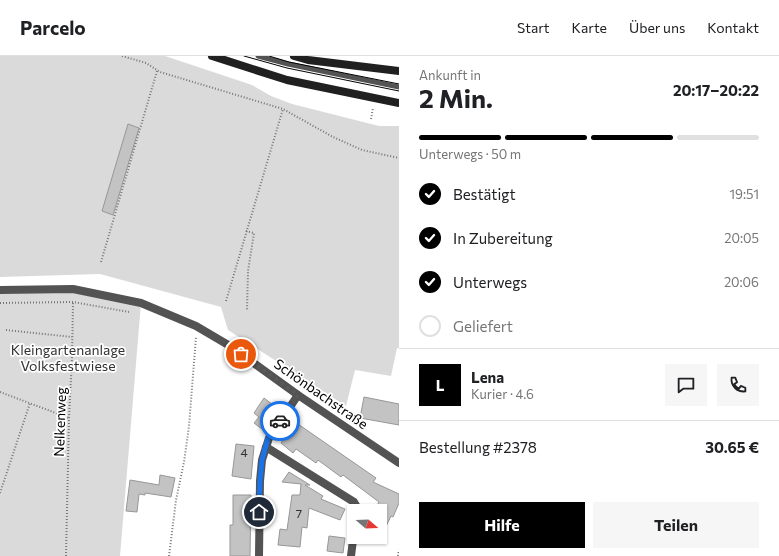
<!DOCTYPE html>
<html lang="de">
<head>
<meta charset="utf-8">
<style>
	:root { --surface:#fff; --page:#f6f6f6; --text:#202124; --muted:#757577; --line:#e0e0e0; --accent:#000 }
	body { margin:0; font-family:Commissioner,sans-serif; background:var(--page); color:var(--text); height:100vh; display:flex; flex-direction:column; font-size:15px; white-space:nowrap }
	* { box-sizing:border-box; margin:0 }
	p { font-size:13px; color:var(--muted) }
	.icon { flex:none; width:22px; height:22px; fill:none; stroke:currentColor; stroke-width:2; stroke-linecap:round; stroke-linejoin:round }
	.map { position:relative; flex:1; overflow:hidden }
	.drawer { display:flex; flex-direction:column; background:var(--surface); width:380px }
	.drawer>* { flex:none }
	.needle { width:26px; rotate:109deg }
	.buttons { position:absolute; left:347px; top:448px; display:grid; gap:8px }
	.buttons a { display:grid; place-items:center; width:40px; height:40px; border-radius:0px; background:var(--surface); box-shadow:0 1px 3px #0004; font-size:20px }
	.pin { position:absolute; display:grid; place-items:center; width:34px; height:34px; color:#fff; margin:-17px; border:2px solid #fff; border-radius:50%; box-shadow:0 1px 4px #0007 }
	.courier { position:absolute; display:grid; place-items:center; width:40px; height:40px; margin:-20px; border:3px solid #1a73e8; border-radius:50%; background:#fff; color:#222; box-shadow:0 1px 5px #0007 }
	.summary em { font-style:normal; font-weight:700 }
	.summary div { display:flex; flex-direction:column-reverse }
	.summary { display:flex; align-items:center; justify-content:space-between; height:68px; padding:0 20px }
	h1 { font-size:26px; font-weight:700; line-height:30px }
	.bar { display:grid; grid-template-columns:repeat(4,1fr); gap:6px 4px; align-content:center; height:48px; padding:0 20px }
	.bar i { height:5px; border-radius:3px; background:var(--line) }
	.bar .active { background:var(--accent) }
	.bar p { grid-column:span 4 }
	.line { display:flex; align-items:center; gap:10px; padding:0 20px; border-top:1px solid var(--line) }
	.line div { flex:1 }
	.round { display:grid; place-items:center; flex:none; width:42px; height:42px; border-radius:0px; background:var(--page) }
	ol { padding:0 20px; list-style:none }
	li { display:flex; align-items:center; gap:12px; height:44px }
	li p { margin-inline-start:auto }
	li .icon { padding:4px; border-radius:50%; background:var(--accent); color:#fff; stroke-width:4 }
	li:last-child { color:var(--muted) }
	li i { width:22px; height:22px; border:2px solid var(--line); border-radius:50% }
	.button { display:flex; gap:8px; margin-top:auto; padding:8px 20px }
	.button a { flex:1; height:46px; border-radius:0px; background:var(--accent); color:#fff; font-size:16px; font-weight:700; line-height:46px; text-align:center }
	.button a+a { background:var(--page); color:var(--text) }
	header { display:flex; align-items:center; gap:24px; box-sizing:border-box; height:56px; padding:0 20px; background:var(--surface); border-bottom:1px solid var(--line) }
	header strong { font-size:19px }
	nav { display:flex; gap:22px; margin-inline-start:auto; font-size:14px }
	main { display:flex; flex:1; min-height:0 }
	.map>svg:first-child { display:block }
	.green { fill:#dadada }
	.building { fill:#c3c3c3; stroke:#979797 }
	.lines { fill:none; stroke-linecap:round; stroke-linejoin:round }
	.path { stroke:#757575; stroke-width:2; stroke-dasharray:1 2; stroke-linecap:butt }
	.service { stroke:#535353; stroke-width:5 }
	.minor { stroke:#535353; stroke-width:8 }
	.secondary { stroke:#202020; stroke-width:8 }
	.tram { stroke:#000; stroke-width:1 }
	.done { stroke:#595959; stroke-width:4; stroke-dasharray:0 7.2 }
	.route { stroke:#1a73e8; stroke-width:5 }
	.labels { text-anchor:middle; stroke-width:3.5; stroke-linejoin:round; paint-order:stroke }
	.number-label { font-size:12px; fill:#313131 }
	.park-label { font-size:14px; fill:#313131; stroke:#fff }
	.street-label { font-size:14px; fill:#000; stroke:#fff }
</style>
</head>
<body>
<header>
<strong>Parcelo</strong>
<nav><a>Start</a><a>Karte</a><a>Über uns</a><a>Kontakt</a></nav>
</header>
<main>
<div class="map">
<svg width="399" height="500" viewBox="0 0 399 500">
	<rect width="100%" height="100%" fill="#fff"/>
	<g class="green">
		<path d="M0,0H165L252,29L271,40L292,48L379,70H399V292H397L391,320L355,314L346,350L228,274L221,251L100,218L0,221Z"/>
		<path d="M73,233L141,247L120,500H0V234Z"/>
	</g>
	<g class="building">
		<path d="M128,68L139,72L113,159L102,155Z"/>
		<path d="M364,341L399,348V369L360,362Z"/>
		<path d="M264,342L277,352L262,373L254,367L259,361L254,357Z"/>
		<path d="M295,366L376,422L373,426L399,438V447L393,461L391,460L380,483V455H374L379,446L343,419L341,421L318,404L316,407L296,393L293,397L281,387Z"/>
		<path d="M236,388L254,390L251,423L232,420Z"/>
		<path d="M289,416L310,429H305L323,440L321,443L345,453L340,464L309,452L307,472L302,471L300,491L278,489L280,473L287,474L292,439H300L301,428L282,426Z"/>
		<path d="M160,419L175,422L171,441L145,437V439L139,438L137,456L126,455L130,424L159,429Z"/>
		<path d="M233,439H251L250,500H230V469H233Z"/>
		<path d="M329,480L345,482L343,497L327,495Z"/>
	</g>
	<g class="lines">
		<g class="path">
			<path d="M122,0L146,7L160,16L283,53L333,81L362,94L399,102"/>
			<path d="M371,63L373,52"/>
			<path d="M246,175L254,177L248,215L247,254"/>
			<path d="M101,206L157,15"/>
			<path d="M226,245L283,53"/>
			<path d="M0,247L73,246L129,256"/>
			<path d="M6,274L72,281"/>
			<path d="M0,336L69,362"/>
			<path d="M0,437L30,347"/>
			<path d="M66,500L69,362L72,303L73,246"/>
			<path d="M169,500L176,444L184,406L189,370L196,281"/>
			<path d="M398,500L399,494"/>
		</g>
		<path class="service" d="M258,0L288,8L399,31"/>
		<g class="minor">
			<path d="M0,234L73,233L141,247L196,270L230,290L298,339L399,407"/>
			<path d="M266,391L354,446L357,451L356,455"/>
			<path d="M259,500L260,425L262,404L269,382L298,339"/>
			<path d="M351,500L354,476"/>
		</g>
		<g class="secondary">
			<path d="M212,0L287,24L399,47"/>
			<path d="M294,0L308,4L399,15"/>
		</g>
		<g class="tram">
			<path d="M244,0L287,12L399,35"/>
			<path d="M269,0L289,6L399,28"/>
		</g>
	</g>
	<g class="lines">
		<path class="done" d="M241,298L298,339L280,365"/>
		<path class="route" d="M259,456L260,425L262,404L268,382L280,365"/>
	</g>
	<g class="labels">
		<g class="number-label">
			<text x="244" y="401">4</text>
			<text x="299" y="462">7</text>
		</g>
		<g class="park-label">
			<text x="68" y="299">Kleingartenanlage<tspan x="68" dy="16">Volksfestwiese</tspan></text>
		</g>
		<g class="street-label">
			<text transform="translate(321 338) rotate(35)" y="5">Schönbachstraße</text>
			<text transform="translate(60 366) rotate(-88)" y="5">Nelkenweg</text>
		</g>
	</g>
</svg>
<div class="buttons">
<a><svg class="needle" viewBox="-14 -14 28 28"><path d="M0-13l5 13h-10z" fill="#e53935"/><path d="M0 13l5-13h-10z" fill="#757577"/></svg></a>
</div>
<div class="pin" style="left:241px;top:298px;background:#ea580c"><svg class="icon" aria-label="bag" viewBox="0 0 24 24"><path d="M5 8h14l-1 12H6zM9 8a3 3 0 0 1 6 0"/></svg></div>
<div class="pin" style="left:259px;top:456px;background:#1f2937"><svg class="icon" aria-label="home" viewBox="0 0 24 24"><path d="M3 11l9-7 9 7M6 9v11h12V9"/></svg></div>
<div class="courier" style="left:280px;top:365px"><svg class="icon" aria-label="car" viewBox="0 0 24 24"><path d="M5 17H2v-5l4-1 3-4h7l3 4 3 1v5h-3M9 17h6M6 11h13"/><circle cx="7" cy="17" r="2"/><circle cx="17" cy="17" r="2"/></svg></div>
</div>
<section class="drawer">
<div class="summary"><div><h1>2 Min.</h1><p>Ankunft in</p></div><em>20:17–20:22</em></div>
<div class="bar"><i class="active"></i><i class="active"></i><i class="active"></i><i></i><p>Unterwegs · 50 m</p></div>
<ol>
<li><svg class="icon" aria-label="check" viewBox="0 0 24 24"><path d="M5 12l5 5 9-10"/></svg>Bestätigt<p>19:51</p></li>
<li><svg class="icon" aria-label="check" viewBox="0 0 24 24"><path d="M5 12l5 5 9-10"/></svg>In Zubereitung<p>20:05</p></li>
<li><svg class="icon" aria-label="check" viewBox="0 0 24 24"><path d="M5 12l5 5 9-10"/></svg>Unterwegs<p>20:06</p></li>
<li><i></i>Geliefert</li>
</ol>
<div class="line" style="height:72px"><b class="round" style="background:var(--accent);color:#fff">L</b><div><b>Lena</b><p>Kurier · 4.6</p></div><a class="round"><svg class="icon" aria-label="chat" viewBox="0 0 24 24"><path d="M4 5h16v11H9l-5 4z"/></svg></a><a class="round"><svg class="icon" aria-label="phone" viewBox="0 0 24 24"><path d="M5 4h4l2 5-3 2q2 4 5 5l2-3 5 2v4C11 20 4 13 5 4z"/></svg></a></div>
<div class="line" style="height:52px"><div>Bestellung #2378</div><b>30.65 €</b></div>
<div class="button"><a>Hilfe</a><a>Teilen</a></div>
</section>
</main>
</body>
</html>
